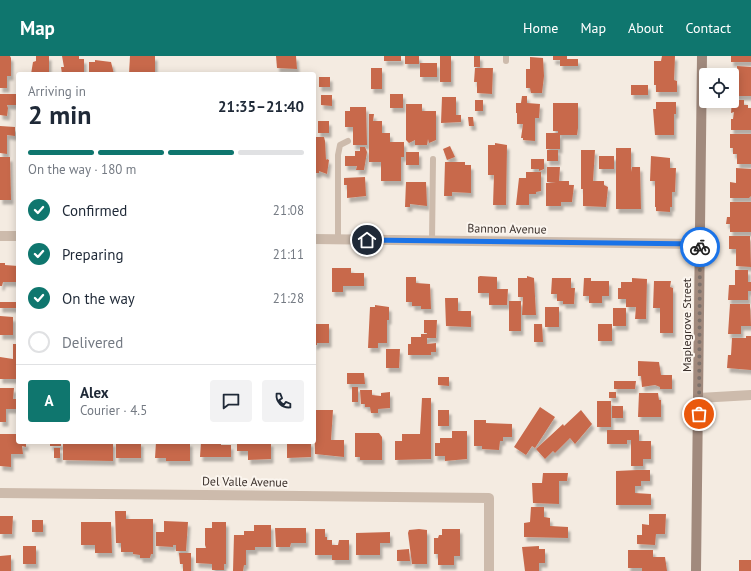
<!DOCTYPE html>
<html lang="en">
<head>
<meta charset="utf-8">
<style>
	:root { --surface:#fff; --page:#f2f2f3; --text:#1f2937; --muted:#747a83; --line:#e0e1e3; --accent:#0f766e }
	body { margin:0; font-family:"PT Sans",sans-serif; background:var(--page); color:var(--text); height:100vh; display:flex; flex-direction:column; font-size:15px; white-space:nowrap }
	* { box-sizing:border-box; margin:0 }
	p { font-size:13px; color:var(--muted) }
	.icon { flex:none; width:22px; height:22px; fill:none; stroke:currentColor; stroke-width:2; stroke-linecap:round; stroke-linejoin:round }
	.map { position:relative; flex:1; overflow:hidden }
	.drawer { position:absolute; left:16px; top:16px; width:300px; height:372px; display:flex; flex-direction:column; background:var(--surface); border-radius:4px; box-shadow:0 2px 10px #0003 }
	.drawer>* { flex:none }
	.buttons { position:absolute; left:699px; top:12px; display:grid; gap:8px }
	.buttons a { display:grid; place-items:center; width:40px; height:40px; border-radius:4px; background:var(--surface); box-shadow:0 2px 10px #0003; font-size:20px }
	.pin { position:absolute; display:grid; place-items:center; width:34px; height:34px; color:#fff; margin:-17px; border:2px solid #fff; border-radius:50%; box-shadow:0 1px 4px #0007 }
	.courier { position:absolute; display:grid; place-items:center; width:40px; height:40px; margin:-20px; border:3px solid #1a73e8; border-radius:50%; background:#fff; color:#222; box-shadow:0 1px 5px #0007 }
	.head em { font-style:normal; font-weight:600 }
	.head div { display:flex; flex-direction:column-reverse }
	.head { display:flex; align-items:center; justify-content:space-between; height:68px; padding:0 12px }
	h1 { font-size:26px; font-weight:600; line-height:30px }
	.bar { display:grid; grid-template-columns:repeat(4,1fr); gap:6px 4px; align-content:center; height:48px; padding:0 12px }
	.bar i { height:5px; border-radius:3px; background:var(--line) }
	.bar .on { background:var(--accent) }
	.bar p { grid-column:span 4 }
	.line { display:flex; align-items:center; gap:10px; padding:0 12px; border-top:1px solid var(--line) }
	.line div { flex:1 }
	.round { display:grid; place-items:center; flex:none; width:42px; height:42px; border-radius:4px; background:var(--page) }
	ol { padding:0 12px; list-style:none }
	li { display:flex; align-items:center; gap:12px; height:44px }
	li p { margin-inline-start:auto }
	li .icon { padding:4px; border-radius:50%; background:var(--accent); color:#fff; stroke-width:4 }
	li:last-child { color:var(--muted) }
	li i { width:22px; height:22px; border:2px solid var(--line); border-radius:50% }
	header { display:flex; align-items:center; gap:24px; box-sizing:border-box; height:56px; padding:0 20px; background:var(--accent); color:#fff }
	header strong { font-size:19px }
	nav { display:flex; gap:22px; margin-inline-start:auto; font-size:14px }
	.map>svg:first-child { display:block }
	.building { fill:#c8694b; filter:url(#shadow) }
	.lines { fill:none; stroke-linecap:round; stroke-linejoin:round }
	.lane { stroke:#cdbbac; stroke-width:6 }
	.street { stroke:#cdbbac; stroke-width:10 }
	.secondary { stroke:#a18a7d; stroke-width:10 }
	.done { stroke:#7c716b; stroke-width:4; stroke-dasharray:0 7.2 }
	.route { stroke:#1a73e8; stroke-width:5 }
	.labels { text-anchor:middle; stroke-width:4; stroke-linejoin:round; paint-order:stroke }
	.street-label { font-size:12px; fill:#3b302b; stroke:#fbf5ee }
</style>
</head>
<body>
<header>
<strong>Map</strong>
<nav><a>Home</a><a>Map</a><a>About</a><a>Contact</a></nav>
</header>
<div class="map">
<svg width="751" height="515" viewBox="0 0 751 515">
	<defs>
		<filter id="shadow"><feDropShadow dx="2.5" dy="4.5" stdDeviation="1" flood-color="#0004"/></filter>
	</defs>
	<rect width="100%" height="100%" fill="#f4ebe1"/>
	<g class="building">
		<path d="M0,0H10L11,2V20H7V32H0Z"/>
		<path d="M36,0H49V18H31L33,6L36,5Z"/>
		<path d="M62,0H79V3H84V18H62L61,11H64Z"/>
		<path d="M130,0H155V18H129Z"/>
		<path d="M276,0H296L297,13L277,12Z"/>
		<rect x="384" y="0" width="17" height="5"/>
		<rect x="405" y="0" width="14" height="8"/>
		<rect x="440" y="0" width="11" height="26"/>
		<rect x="474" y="0" width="6" height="11"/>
		<path d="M553,0H567V3H578V10H560V4H553Z"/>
		<path d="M662,0H675L674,24L677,25V36H656V29H654V5H661Z"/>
		<rect x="731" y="0" width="20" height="6"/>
		<path d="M530,1L543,2L544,20L542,37H531L530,32H526V13H530Z"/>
		<path d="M95,4L111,6L114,18H89V6H95Z"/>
		<rect x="420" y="7" width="17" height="14"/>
		<path d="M737,10L751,11V40H732V25H737Z"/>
		<rect x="371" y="12" width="11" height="21"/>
		<path d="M475,12H493L492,38L477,37V26H474Z"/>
		<rect x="319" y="21" width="11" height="10"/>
		<rect x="631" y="29" width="17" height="10"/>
		<path d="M0,38H18V49H7L8,52L7,60L0,59Z"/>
		<rect x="390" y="38" width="13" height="14"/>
		<path d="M321,39H332V50L321,49Z"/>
		<path d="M522,40H527V47L540,48L539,62H535V85L523,84V82H521L523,68H517V57H516V47H521Z"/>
		<path d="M442,41H456V59H461V66L441,67Z"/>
		<rect x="475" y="44" width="8" height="11"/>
		<path d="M732,44H744V49H748V52H751V74H731V63H733L734,56L731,57Z"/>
		<path d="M656,46H676V58H674V79H655L653,53H656Z"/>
		<path d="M553,47H578V72L577,79H560V93H546V77H558V75H553Z"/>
		<path d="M406,48H422V55H436V84L429,87L428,83L427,89H415V84L409,87L406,84Z"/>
		<path d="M350,51H366L367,89H353V71H345V55H350Z"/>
		<path d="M369,58H374L373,65H382V77H390V86H404V101H401V125H381V106H369Z"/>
		<path d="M468,61H473L474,70H469Z"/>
		<rect x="318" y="65" width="11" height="12"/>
		<path d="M0,70L15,71V80L7,79V98L0,97Z"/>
		<path d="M730,78H751V108H737V98H733V92H730Z"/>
		<path d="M314,81H324L325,85L326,104L327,103L329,104L327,118L319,115V117H314Z"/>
		<path d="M495,87L507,89L506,149H493L494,119H488V89H495Z"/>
		<path d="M450,90L455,101L447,104L443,93Z"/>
		<path d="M360,91H365L367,96L364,114H356L357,110H345V100H355V95H360Z"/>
		<path d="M616,92H631V116L632,111H640L641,153H616Z"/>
		<rect x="547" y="94" width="11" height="11"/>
		<path d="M581,94H595L593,125H604V129L608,131L606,151L583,150V133H581Z"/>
		<rect x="406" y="96" width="13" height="13"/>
		<rect x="599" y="100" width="15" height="13"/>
		<path d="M651,100L670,102V112H676L675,136H672V151H670V156L656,155V151H655V125H650Z"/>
		<path d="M0,101H10L11,144H0Z"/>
		<path d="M531,103H544V113L539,115V113H531Z"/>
		<path d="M445,106H465V109H471V137L452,136V140H444Z"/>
		<path d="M547,111H560L559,125H569V129H574L572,146H561V150H546V127H556L547,126Z"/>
		<path d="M736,112L751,113V140L749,142H730V126L736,127Z"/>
		<path d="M526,116H541V135L536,136V138H529V149H516L519,122H526Z"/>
		<path d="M365,121L366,140L347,142V129H344V122Z"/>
		<path d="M406,126H426L427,150L410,148V151H405Z"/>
		<path d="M730,146H751V176H730V168H726L727,161H730Z"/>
		<path d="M729,180H750L751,211L736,210V193H729Z"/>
		<path d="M0,207H5V209L18,210V226H3L2,230H0Z"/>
		<path d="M332,212H351V217H364V230H343V236H332Z"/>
		<path d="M735,214H748V226H751V235H748V244H728L729,229H735Z"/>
		<path d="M480,220L497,221V233H508L507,249H489V237H478V221Z"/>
		<path d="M527,220L534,222L536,259H522L523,241H518V222H527Z"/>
		<path d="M406,221H416V227L430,228L431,253H421V250H412V246H406Z"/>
		<path d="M552,222H571V232H575L574,248H563V245H557V238H551Z"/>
		<path d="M584,222H591V225H609V240H602V247H589V240H583Z"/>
		<path d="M632,222L647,223L646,263H635L636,251H626V243H618V232H621V226H632Z"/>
		<path d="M654,225H671L670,231L673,232V277H660V252H653Z"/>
		<path d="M445,242H458V255H471V271L446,270Z"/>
		<rect x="509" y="245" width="12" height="30"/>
		<rect x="0" y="246" width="18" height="6"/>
		<path d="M730,248H750L751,270H741V278H728Z"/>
		<path d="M375,249L389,251V264H387V287H378V292H368L370,251H375Z"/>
		<rect x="545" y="251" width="14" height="20"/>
		<rect x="613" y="252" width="13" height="18"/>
		<path d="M0,260L13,261V279H0Z"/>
		<path d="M424,264H437L436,282H427V277H424Z"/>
		<path d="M314,268H329V287H317V289H314Z"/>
		<path d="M534,268H542L543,286H534Z"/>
		<rect x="598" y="268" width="14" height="17"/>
		<path d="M421,278H427V288L436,287V296H431V299H408V288H411V281H421Z"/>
		<path d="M746,280H751V314L727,312L728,299H731L732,282H746Z"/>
		<path d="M13,288H18L17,323H0V301L13,303Z"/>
		<path d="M386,293H400L399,312H386Z"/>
		<path d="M638,305L659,306L661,319H672V333H660V331L655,329L642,331L641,320H638Z"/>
		<path d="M347,317H364L365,328H347Z"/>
		<path d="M438,321H449V330L438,329Z"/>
		<path d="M614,325H636L635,333H614Z"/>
		<rect x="352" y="331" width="6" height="15"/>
		<path d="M0,332H14L13,343H18V353H6V366H0Z"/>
		<path d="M360,334H372V339L381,340V337L390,336V352L378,353V357H371L370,351H365V348H361Z"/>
		<rect x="609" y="336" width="7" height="6"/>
		<path d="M639,337H658L659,344H661V361H638Z"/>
		<path d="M422,342H431V403L395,404V385H402V378H420Z"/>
		<rect x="597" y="345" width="14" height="26"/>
		<rect x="612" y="350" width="11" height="12"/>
		<path d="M540,351L555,361L535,392L532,390L526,399L514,391Z"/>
		<path d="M314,354H333L331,384H344V401L315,398Z"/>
		<rect x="438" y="354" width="11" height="16"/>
		<path d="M581,354L592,368L575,388L570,382L555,397L553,395L545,403L536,393L563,368L564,370Z"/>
		<path d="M474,364H486V367L512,368V381H503V385H500L499,394L482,393V390H474Z"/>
		<path d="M607,374H639V385H651V403H643V410H631V384H627V388H607Z"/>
		<path d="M452,375H467V403L445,405V400H435V387H440V382H452Z"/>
		<path d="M355,377H379L382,381V404H360V401H355Z"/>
		<path d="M0,378H18V386H26V391L22,390L23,398H11V411L0,410Z"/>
		<rect x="50" y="386" width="11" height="4"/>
		<path d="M63,386H113V405L63,404Z"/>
		<rect x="116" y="386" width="25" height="16"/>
		<path d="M156,386H190V405H166V402H155Z"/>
		<path d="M201,386H221V389H231V401H200Z"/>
		<path d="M237,386L251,388V386H271V403L248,404V395H237Z"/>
		<path d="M287,386H311V401L287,402Z"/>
		<rect x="54" y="392" width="6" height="10"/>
		<path d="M637,414H650V425H641V430H635V437L651,438V449H616V415Z"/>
		<path d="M543,417H568L567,425H559V448L533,447L532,427H542Z"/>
		<path d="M531,451H544V461L550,462V470L568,471V482L524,481V467L530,466Z"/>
		<path d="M115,455H126V463H153V498H151L150,502H140V499L133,498V496H121V487H116Z"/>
		<path d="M649,458H666L665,478H656L655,489L637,488V479H642V468L649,469Z"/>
		<path d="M0,460H13L12,478H0Z"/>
		<rect x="32" y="464" width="11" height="12"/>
		<path d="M164,465L188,466L186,495H176V489H173V491L156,490V476H164Z"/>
		<path d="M81,466H111L112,497H95V489H81Z"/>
		<path d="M212,466H226V508H224V514H212V508L196,507V492H206L205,489V472H212Z"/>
		<path d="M254,469H271V491H255V494H246V509H244L243,515H233L234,479H244V475H254Z"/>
		<path d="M275,472H306V487H291L290,491H276Z"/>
		<path d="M315,473H325V481H327V484H332V489H338L339,484H349V504H332V499H315Z"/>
		<path d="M419,473L427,474V508H412L408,477L409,474Z"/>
		<path d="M442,473H460V500H454V509H438V498H434V482H438L439,479H442Z"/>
		<path d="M390,476V487H380V499H356V477Z"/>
		<rect x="23" y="490" width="13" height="18"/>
		<path d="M539,490V493H545V507H539V515H525L522,491Z"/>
		<path d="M409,493L410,505H397V494Z"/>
		<path d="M628,494H653V501H665L667,515H642V512H628Z"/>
		<path d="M179,497H191V515H183V508H180Z"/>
		<path d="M11,499V515H0V500Z"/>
		<rect x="739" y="504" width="12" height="11"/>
	</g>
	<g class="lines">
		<g class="lane">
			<path d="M506,0V5"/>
			<path d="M338,184V99L340,89L348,85"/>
			<path d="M432,185L433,103"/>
		</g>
		<g class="street">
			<path d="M0,180H18"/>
			<path d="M314,183L700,188"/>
			<path d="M699,342L751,339"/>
			<path d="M0,437L489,442V515"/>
		</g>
		<path class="secondary" d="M696,515L702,0"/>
	</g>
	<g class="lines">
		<path class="done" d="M699,358L700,191"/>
		<path class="route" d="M367,184L700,188V191"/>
	</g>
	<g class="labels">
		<g class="street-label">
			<text transform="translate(507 173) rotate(1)" y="4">Bannon Avenue</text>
			<text transform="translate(687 269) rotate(-90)" y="4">Maplegrove Street</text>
			<text transform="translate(245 426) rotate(1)" y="4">Del Valle Avenue</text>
		</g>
	</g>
</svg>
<div class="buttons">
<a><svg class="icon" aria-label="locate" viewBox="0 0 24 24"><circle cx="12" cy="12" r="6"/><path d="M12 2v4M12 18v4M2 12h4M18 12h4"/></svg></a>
</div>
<div class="pin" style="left:699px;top:358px;background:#ea580c"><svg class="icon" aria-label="bag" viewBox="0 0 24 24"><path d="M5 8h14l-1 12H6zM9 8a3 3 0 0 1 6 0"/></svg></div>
<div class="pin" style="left:367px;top:184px;background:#1f2937"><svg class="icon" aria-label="home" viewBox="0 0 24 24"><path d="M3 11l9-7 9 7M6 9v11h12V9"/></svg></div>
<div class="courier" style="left:700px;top:191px"><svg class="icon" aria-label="bike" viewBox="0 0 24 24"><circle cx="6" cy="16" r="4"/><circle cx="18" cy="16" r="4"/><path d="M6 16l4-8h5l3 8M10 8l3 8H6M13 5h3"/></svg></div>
<section class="drawer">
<div class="head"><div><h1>2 min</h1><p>Arriving in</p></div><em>21:35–21:40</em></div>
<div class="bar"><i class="on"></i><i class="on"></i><i class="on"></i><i></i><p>On the way · 180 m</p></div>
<ol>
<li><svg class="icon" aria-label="check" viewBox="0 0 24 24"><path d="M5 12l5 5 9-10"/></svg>Confirmed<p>21:08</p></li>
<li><svg class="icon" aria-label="check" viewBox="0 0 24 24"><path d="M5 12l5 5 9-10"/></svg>Preparing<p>21:11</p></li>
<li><svg class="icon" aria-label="check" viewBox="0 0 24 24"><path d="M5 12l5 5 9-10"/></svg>On the way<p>21:28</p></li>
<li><i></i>Delivered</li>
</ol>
<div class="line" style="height:72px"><b class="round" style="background:var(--accent);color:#fff">A</b><div><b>Alex</b><p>Courier · 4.5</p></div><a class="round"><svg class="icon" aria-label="chat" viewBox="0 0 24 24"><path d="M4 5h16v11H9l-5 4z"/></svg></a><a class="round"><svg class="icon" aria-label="phone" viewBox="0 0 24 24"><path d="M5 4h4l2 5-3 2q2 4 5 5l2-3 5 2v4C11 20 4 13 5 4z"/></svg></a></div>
</section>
</div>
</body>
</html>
